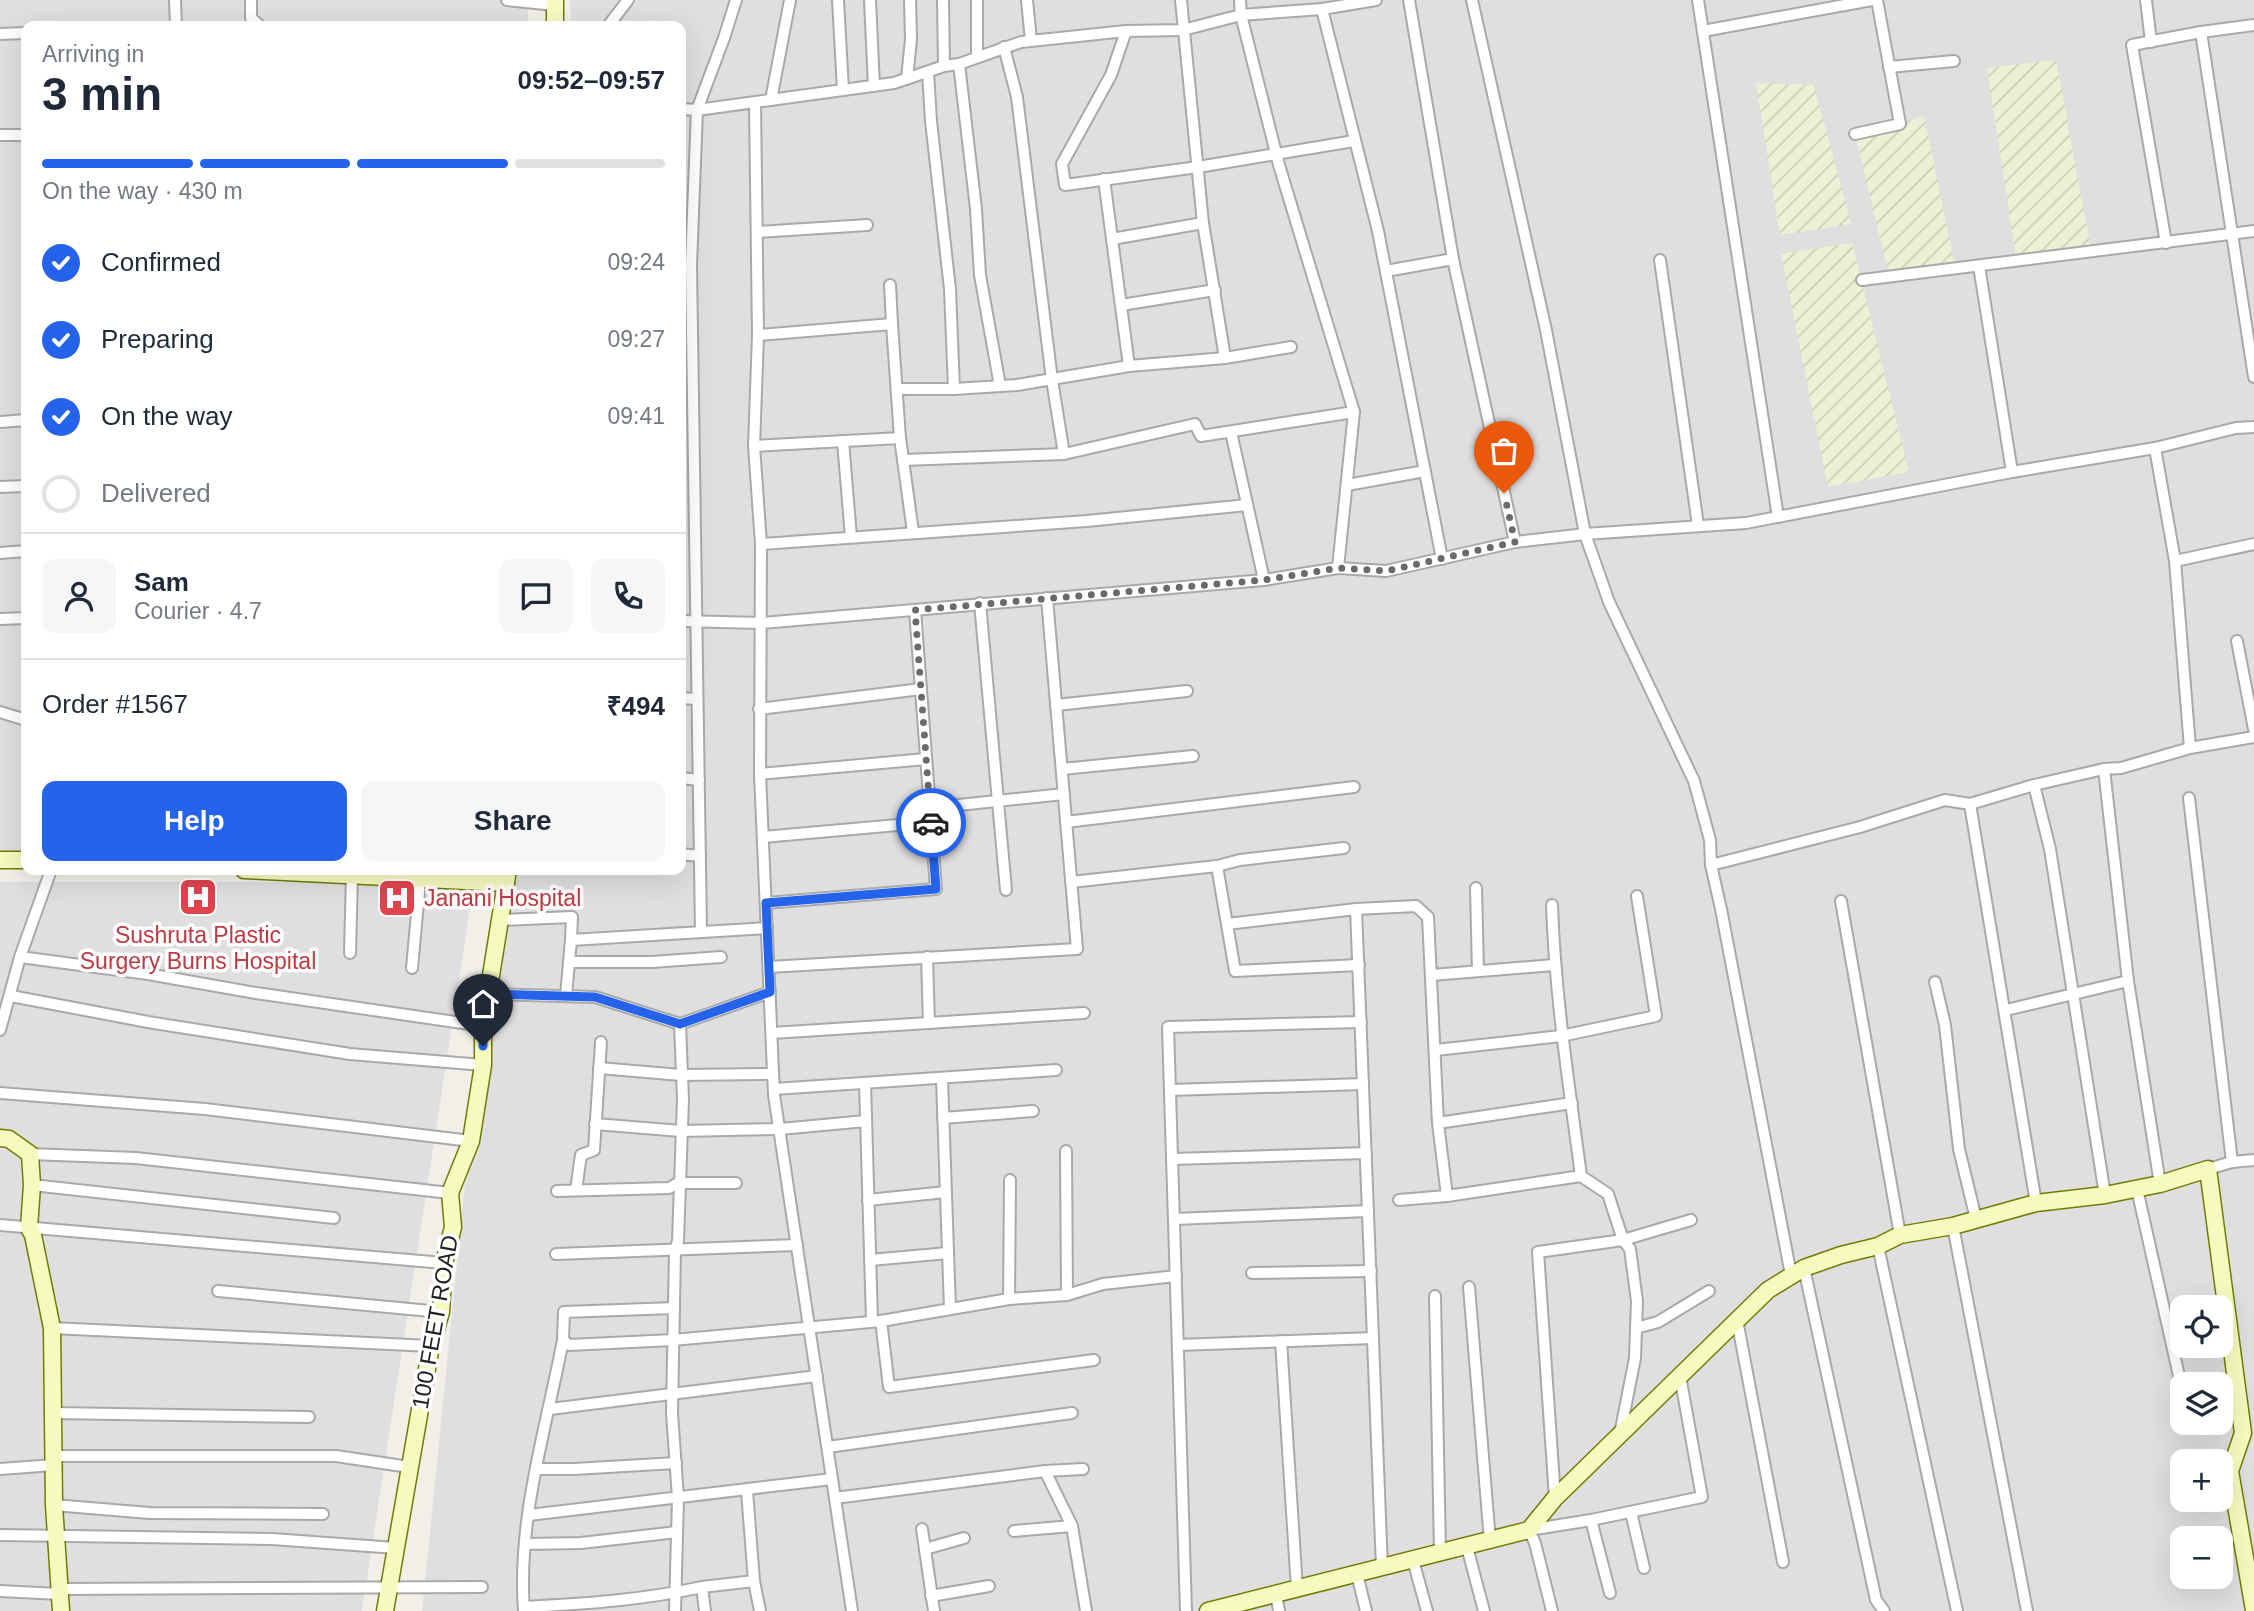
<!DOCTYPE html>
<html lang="en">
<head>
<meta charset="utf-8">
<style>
	:root { --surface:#fff; --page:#f6f6f7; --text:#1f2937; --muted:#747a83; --line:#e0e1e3; --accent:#2563eb }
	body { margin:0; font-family:Arial,sans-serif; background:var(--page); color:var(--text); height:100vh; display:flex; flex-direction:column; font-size:26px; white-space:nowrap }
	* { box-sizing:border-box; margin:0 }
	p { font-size:23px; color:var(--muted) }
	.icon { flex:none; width:38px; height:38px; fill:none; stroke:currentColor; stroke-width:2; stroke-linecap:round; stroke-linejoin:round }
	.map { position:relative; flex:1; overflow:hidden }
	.drawer { position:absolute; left:21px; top:21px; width:665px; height:854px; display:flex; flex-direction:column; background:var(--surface); border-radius:14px; box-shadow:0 7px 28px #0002 }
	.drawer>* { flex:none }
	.fabs { position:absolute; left:2170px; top:1295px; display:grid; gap:14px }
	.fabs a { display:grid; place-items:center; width:63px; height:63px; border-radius:14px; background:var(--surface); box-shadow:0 7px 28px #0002; font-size:35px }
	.pin { position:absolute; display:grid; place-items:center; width:60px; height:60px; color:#fff; margin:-72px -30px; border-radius:50% 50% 50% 0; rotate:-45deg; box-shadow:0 0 7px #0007 }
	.pin .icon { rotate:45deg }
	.courier { position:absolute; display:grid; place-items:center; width:70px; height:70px; margin:-35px; border:5px solid #2563eb; border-radius:50%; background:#fff; color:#222; box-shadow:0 2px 9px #0007 }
	.headline em { font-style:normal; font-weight:700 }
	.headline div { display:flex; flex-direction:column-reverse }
	.headline { display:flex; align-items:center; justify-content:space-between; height:119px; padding:0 21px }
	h1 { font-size:46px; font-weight:700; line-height:52px }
	.bar { display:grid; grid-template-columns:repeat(4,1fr); gap:10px 7px; align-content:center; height:84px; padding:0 21px }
	.bar i { height:9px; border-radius:5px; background:var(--line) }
	.bar .selected { background:var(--accent) }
	.bar p { grid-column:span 4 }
	.line { display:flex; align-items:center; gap:18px; padding:0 21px; border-top:2px solid var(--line) }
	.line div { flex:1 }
	.round { display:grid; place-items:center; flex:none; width:74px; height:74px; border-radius:14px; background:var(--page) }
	ol { padding:0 21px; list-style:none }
	li { display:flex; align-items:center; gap:21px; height:77px }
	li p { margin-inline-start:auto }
	li .icon { padding:7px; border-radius:50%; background:var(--accent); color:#fff; stroke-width:4 }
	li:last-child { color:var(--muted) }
	li i { width:38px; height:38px; border:4px solid var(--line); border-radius:50% }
	.primary-button { display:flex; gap:14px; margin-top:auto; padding:14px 21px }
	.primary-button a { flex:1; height:80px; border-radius:14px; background:var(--accent); color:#fff; font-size:28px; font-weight:700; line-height:80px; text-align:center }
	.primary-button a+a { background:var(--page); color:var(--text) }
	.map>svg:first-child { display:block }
	.residential { fill:#e0dfdf; fill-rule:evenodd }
	.farmland { fill:url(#farmland-furrows) }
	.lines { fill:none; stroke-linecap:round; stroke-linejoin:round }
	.street-casing { stroke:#a9a9a9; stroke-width:14 }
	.secondary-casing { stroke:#707d05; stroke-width:19 }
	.street { stroke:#fff; stroke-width:10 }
	.secondary { stroke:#f7fabf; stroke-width:16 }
	.done { stroke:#6b6a68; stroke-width:7; stroke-dasharray:0 12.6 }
	.route { stroke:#2563eb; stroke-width:9 }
	.labels { text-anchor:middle; stroke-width:7; stroke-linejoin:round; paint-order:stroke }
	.health-label { font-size:23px; fill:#be3a42; stroke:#fff; text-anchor:start }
	.street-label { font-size:23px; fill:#222; stroke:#fff }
</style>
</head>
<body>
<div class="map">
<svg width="2254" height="1611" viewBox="0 0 2254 1611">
	<defs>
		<pattern id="farmland-furrows" width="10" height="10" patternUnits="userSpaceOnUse" patternTransform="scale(1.75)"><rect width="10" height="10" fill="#eef0d5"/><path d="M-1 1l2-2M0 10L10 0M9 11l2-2" fill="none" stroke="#ccceb7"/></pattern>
	</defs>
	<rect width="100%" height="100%" fill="#f2efe9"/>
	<g class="residential">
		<path d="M0,0H528V26H26V852L0,853Z"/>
		<path d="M570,0H2254V1611H422L483,1003L510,870H681V26H571ZM2182,1307H2221V1346H2182ZM2182,1384H2221V1423H2182ZM2182,1461H2221V1500H2182ZM2182,1538H2221V1577H2182Z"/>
		<path d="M0,882H474L362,1611H0Z"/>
	</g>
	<g class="farmland">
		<path d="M2056,60L2091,249L2016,257L1987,68Z"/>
		<path d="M1756,83L1814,85L1851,224L1780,235Z"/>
		<path d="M1924,116L1955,266L1889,275L1855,134Z"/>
		<path d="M1852,243L1909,472L1828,487L1781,254Z"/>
	</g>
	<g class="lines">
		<defs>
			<g id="street">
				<path d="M175,0L176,26"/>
				<path d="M251,0V18L260,26"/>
				<path d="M507,0L555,5"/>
				<path d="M838,0L843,90"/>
				<path d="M870,0L874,86"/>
				<path d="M943,0L944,66"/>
				<path d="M1027,0L1031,41"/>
				<path d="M1181,0L1203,223L1225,358"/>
				<path d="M1240,0L1241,15L1279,165L1354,412L1338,568"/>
				<path d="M1409,0L1453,259L1515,542"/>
				<path d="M1472,0L1546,330L1585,534L1609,602L1694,781L1710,840L1711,865"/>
				<path d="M1698,0L1778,517"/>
				<path d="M2146,0L2151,42"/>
				<path d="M1322,9L1378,231L1442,559"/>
				<path d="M608,26L628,0"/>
				<path d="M1126,31L1111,75L1062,164L1065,185L1198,167L1354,141"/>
				<path d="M1703,31L1872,0"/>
				<path d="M2201,32L2254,377"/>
				<path d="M0,34L26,33"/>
				<path d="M1004,47L1017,97L1052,380L1064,454"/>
				<path d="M977,56V0"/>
				<path d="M959,64L976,209L980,275L1000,386"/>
				<path d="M1889,67L1954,61"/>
				<path d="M928,72L931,121L950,289L954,389"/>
				<path d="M907,79L911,39L910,0"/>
				<path d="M771,100L790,0"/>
				<path d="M755,103L758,335L754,446L761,544L760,774L774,1095L852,1611"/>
				<path d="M681,109L697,110L894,83L944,66L959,64L1021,42L1126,31L1183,30L1241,15L1322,9L1376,0"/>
				<path d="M1855,134L1900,124L1877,0"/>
				<path d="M0,135H26"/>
				<path d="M1104,179L1129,366L1225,358L1291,347"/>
				<path d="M757,232L867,225"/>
				<path d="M1112,239L1203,223"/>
				<path d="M2166,243L2132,45L2201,32L2254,25"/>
				<path d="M1660,260L1698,525"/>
				<path d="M1979,266L2012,472"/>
				<path d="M1386,271L1453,259"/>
				<path d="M1862,280L2254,231"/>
				<path d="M890,285L892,324"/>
				<path d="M1121,305L1215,290"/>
				<path d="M899,389H954L1017,385L1129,366"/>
				<path d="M0,422L26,420"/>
				<path d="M1231,432L1264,580"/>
				<path d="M900,438L913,532"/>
				<path d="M843,441L851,537"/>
				<path d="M754,446L900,438L892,324L758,335"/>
				<path d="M2155,448L2175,561L2190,748"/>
				<path d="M903,460L1064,454L1195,424L1201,436L1354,412"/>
				<path d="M1347,485L1425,471"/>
				<path d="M0,487L26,486"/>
				<path d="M761,544L1087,521L1247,505"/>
				<path d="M0,553L26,551"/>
				<path d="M2175,561L2254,544"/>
				<path d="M980,603L1006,890"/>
				<path d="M0,619L26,618"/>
				<path d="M681,621L761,623L1264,580L1338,568L1386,571L1515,542L1585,534L1746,523L2012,472L2155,448L2236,428L2254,427"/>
				<path d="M2237,641L2254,729"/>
				<path d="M681,698L697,699"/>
				<path d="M1056,705L1187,691"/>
				<path d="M759,709L921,689"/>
				<path d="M0,712L26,720"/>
				<path d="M1062,769L1193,756"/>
				<path d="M2104,769L2128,981L2160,1184"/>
				<path d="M760,774L926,759"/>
				<path d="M681,778L699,780"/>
				<path d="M2034,785L2050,849L2105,1195"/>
				<path d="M2189,798L2232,1162"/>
				<path d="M1970,804L2036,1203"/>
				<path d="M930,808L1064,794"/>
				<path d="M1066,822L1354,787"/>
				<path d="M763,837L931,822"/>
				<path d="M681,854L700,856"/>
				<path d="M1217,866L1235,971L1359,965"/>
				<path d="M1071,882L1217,866L1240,860L1344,848"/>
				<path d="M1476,888L1478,971"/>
				<path d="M1841,901L1900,1235"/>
				<path d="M766,903L936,889L915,610"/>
				<path d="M1552,905C1555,996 1569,1085 1581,1176"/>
				<path d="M1356,909L1382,1568"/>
				<path d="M500,920L572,917L571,940"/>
				<path d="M1227,924L1356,909L1416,906L1428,917L1438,1123L1447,1196"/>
				<path d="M701,932L691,265L697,110L724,38L736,0"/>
				<path d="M350,953L352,875"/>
				<path d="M20,957L148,974L256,993L483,1026"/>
				<path d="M927,957L929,1023"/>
				<path d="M569,962H652L721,957"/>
				<path d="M769,967L1077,949L1047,598"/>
				<path d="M412,968L421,870"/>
				<path d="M1432,975L1554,965"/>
				<path d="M1935,982L1945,1025L1959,1149L1976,1219"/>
				<path d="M488,994L595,997L680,1024L770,992"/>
				<path d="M11,996L148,1022L350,1054L483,1065"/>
				<path d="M566,996L571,940L767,928"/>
				<path d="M2006,1010L2128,981"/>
				<path d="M0,1030L20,957L51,870"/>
				<path d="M772,1033L1084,1013"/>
				<path d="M1436,1050L1561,1036L1656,1016L1637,896"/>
				<path d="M599,1068L681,1075L773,1074"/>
				<path d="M942,1079L950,1309"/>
				<path d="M865,1083L872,1321"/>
				<path d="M774,1089L1056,1070"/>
				<path d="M1170,1090L1363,1084"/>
				<path d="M0,1093L205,1109L471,1141"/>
				<path d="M943,1118L1033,1111"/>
				<path d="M1438,1123L1572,1103"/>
				<path d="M595,1124L681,1131L780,1129L866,1121"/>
				<path d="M30,1154L136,1158L450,1193"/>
				<path d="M1172,1159L1366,1153"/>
				<path d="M2208,1169L2232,1162L2254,1160"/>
				<path d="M32,1185L334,1218"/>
				<path d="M2137,1189L2179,1376"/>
				<path d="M576,1190L581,1155L594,1150L601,1042"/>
				<path d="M557,1191L669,1188L678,1183H736"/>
				<path d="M868,1200L946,1192"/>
				<path d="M1399,1200L1447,1196L1581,1176L1608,1194L1623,1240L1630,1249L1637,1301L1635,1358L1620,1434"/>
				<path d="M1174,1219L1368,1211"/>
				<path d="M0,1225L444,1263"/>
				<path d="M1953,1226L2027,1611"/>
				<path d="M1878,1246L1957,1611"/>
				<path d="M556,1254L797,1245"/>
				<path d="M870,1260L948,1253"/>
				<path d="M1804,1268L1876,1600L1884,1611"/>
				<path d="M1252,1273L1371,1271"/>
				<path d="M1791,1275L1721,909L1711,865L1860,827L1945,800L1970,804L2034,785L2104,769L2121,768L2190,748L2254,737"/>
				<path d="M1469,1287L1490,1541"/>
				<path d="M218,1291L441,1312"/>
				<path d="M1067,1295L1103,1284L1176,1276"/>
				<path d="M1435,1296L1440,1553"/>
				<path d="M1009,1299L1010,1180"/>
				<path d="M674,1308L564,1312L563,1340L569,1345L673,1340L881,1321L1009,1299L1067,1295L1066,1151"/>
				<path d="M1737,1320L1783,1562"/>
				<path d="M881,1321L889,1387L1094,1360"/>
				<path d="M52,1328L431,1346"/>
				<path d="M1636,1328L1658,1322L1709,1291"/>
				<path d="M1281,1341L1297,1589"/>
				<path d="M1178,1345L1373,1338"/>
				<path d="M550,1409L817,1376"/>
				<path d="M53,1413L309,1417"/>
				<path d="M828,1447L1072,1413"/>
				<path d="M54,1456H336L409,1467"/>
				<path d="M0,1469L54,1465"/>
				<path d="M536,1469H574L676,1463"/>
				<path d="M1045,1471L1072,1526"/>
				<path d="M747,1491L754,1581L760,1611"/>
				<path d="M835,1498L1045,1471L1083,1469"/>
				<path d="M1555,1498L1538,1252L1623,1240L1691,1220"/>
				<path d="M54,1505L149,1513L323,1514"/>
				<path d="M1631,1512L1644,1568"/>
				<path d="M529,1515L832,1479"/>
				<path d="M1591,1520L1610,1593"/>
				<path d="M922,1529L934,1611"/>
				<path d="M1014,1531L1072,1526L1086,1611"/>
				<path d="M0,1535L272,1539L396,1548"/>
				<path d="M526,1544L581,1543L677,1532"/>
				<path d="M1467,1547L1484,1611"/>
				<path d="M925,1549L964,1538"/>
				<path d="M1413,1560L1427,1611"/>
				<path d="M1357,1574L1366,1611"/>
				<path d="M702,1587L754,1581"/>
				<path d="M59,1589L482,1587"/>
				<path d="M0,1591L59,1594"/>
				<path d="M1276,1594L1279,1611"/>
				<path d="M931,1596L989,1586"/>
				<path d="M524,1607C583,1604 643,1600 702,1587L705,1611"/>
				<path d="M524,1611C517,1520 546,1429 563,1340"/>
				<path d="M675,1611L678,1498L672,1413L675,1250L678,1241L683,1099L680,1024"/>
				<path d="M1186,1611L1168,1027L1361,1022"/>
				<path d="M1552,1611L1535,1543L1529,1530L1591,1520L1702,1497L1680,1376"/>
			</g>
			<g id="secondary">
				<path d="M555,26V0"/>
				<path d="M0,860H26"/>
				<path d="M244,870L506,883"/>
				<path d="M0,1138L9,1139L30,1154L32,1185L29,1228L33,1235L52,1328L54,1505L61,1611"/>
				<path d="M385,1611L431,1346L441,1312L444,1263L453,1227L450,1193L471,1141L483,1065V1003L488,994L508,870"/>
				<path d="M1208,1611L1529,1530L1555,1498L1768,1290L1804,1268L1841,1255L1878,1246L1900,1235L1953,1226L2036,1203L2105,1195L2160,1184L2208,1169L2243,1433L2230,1471L2254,1610"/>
			</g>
		</defs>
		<use href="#street" class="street-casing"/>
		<use href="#secondary" class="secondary-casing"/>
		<use href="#street" class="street"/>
		<use href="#secondary" class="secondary"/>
	</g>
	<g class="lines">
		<path class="done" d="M931,823L915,610L1264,580L1338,568L1386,571L1515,542L1504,493"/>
		<path class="route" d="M483,1046V1003L488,994L595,997L680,1024L770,992L766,903L936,889L931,823"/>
	</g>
	<defs>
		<symbol id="hospital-square" viewBox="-11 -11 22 22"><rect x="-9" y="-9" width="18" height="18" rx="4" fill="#e0444e" stroke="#fff"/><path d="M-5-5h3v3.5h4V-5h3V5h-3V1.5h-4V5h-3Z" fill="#fff"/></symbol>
	</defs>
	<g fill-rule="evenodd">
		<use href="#hospital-square" x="176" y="875" width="44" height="44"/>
		<use href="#hospital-square" x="375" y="876" width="44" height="44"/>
	</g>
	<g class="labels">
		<g class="health-label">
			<text x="424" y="906">Janani Hospital</text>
			<text x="198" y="943" text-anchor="middle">Sushruta Plastic<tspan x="198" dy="26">Surgery Burns Hospital</tspan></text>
		</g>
		<g class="street-label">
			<text transform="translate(435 1322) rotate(-80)" y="8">100 FEET ROAD</text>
		</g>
	</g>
</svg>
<div class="fabs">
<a><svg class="icon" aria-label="locate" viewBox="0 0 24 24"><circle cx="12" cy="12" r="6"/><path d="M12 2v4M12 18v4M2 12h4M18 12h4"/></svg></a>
<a><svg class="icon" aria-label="layers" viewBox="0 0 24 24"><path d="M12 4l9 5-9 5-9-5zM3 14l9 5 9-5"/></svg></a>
<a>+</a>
<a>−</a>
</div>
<div class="pin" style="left:1504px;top:493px;background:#ea580c"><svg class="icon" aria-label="bag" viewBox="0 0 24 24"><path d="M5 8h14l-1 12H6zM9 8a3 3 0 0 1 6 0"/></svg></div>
<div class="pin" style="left:483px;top:1046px;background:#1f2937"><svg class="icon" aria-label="home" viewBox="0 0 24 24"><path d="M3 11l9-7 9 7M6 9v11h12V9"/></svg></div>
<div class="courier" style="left:931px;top:823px"><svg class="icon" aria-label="car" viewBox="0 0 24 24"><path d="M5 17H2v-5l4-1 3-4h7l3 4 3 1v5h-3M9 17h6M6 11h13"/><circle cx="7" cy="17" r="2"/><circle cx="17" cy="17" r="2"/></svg></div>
<section class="drawer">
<div class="headline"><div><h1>3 min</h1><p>Arriving in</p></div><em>09:52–09:57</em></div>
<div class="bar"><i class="selected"></i><i class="selected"></i><i class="selected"></i><i></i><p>On the way · 430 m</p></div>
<ol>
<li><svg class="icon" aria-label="check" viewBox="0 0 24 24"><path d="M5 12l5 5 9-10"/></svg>Confirmed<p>09:24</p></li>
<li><svg class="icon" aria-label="check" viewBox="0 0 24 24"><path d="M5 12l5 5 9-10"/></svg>Preparing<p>09:27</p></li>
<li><svg class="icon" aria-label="check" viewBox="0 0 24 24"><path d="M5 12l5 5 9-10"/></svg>On the way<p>09:41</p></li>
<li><i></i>Delivered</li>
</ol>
<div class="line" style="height:126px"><a class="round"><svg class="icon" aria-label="person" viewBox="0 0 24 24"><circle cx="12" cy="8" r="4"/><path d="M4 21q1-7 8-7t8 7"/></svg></a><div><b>Sam</b><p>Courier · 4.7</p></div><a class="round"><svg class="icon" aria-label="chat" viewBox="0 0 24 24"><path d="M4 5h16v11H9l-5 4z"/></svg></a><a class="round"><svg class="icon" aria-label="phone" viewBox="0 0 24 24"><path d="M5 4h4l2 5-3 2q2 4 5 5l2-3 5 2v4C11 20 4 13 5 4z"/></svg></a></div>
<div class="line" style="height:91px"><div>Order #1567</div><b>₹494</b></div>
<div class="primary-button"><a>Help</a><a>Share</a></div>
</section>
</div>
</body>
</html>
